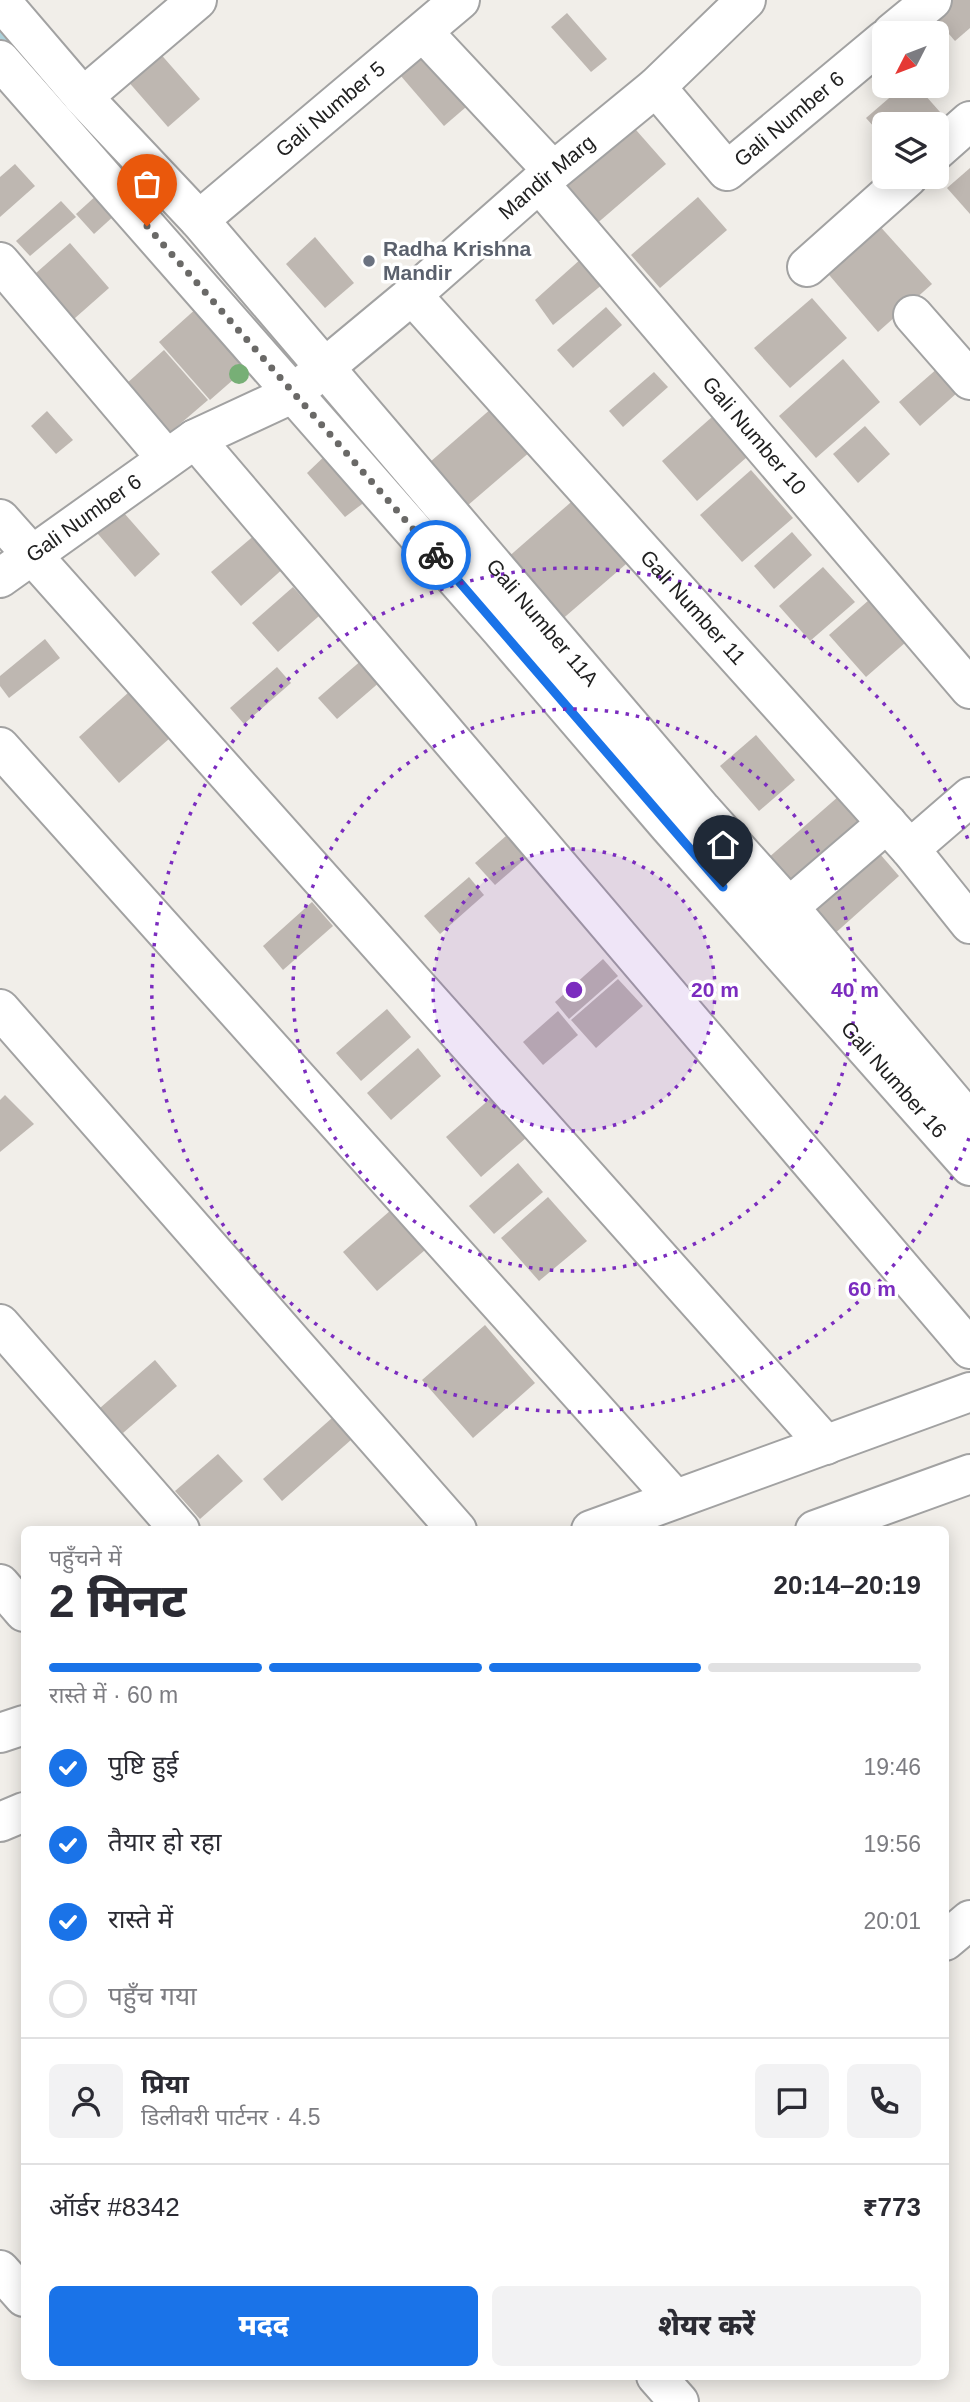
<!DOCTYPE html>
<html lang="hi">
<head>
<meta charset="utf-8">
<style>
	:root { --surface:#fff; --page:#f2f2f3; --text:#2b2b33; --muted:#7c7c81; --line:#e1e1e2; --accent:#1a73e8 }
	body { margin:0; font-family:Arial,"Noto Sans Devanagari",sans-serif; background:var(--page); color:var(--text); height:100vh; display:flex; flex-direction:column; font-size:26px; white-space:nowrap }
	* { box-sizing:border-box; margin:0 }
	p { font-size:23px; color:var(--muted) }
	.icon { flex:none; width:38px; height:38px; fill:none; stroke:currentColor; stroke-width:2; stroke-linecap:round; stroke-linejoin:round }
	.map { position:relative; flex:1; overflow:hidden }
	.details { position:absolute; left:21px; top:1526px; width:928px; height:854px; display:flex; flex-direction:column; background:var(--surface); border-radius:10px; box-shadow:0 4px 18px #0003 }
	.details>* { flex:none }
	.needle { width:46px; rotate:228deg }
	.controls { position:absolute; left:872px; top:21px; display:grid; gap:14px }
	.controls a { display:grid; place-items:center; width:77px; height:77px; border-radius:10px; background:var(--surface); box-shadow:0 4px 18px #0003; font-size:35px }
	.pin { position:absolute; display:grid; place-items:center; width:60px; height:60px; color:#fff; margin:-72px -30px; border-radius:50% 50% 50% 0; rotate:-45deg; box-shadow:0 0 7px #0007 }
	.pin .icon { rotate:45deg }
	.courier { position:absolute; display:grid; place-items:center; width:70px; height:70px; margin:-35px; border:5px solid #1a73e8; border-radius:50%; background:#fff; color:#222; box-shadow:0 2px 9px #0007 }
	.summary em { font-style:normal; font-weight:800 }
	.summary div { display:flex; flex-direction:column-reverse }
	.summary { display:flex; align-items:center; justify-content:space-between; height:119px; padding:0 28px }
	h1 { font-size:46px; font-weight:800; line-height:52px }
	.bar { display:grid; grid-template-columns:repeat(4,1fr); gap:10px 7px; align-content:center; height:84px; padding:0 28px }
	.bar i { height:9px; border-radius:5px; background:var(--line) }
	.bar .active { background:var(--accent) }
	.bar p { grid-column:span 4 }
	.line { display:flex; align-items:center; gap:18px; padding:0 28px; border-top:2px solid var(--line) }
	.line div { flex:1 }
	.round { display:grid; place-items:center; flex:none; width:74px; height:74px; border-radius:10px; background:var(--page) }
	ol { padding:0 28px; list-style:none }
	li { display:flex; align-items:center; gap:21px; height:77px }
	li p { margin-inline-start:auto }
	li .icon { padding:7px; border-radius:50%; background:var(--accent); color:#fff; stroke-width:4 }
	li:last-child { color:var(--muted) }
	li i { width:38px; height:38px; border:4px solid var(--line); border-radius:50% }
	.button { display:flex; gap:14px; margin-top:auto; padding:14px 28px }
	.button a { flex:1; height:80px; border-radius:10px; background:var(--accent); color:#fff; font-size:28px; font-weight:800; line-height:80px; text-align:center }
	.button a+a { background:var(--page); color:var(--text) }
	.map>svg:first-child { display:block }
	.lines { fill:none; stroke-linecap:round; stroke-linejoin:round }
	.stream { stroke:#acd2db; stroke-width:14 }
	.building { fill:#beb7b1 }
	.minor-casing { stroke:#a2a2a2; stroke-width:42 }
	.minor { stroke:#fff; stroke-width:38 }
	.tree { fill:#77af76 }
	.done { stroke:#6a6967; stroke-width:7; stroke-dasharray:0 12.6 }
	.route { stroke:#1a73e8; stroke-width:9 }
	.ring { fill:none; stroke:#7b2cbf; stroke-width:3.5; stroke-dasharray:3.5 7 }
	.worship-dot { fill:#6b7280; stroke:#fff; stroke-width:2.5 }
	.labels { text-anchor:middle; stroke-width:7; stroke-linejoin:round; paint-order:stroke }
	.street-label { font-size:21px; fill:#212121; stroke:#fff }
	.worship-label { font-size:21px; font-weight:bold; fill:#5b616d; stroke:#fff; text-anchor:start }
	.centre { fill:#7b2cbf; stroke:#fff; stroke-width:3.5 }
	.ring-label { font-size:21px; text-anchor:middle; font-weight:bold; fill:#7b2cbf; stroke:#fff; stroke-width:7; stroke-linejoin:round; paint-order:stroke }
</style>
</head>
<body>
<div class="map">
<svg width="970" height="2402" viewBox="0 0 970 2402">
	<rect width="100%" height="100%" fill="#f1eee9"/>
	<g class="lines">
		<path class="stream" d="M0,33L21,58"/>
	</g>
	<g class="building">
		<path d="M942,0H970V28L955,41L929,11Z"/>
		<path d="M567,13L607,59L591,72L551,27Z"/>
		<path d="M423,43L473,101L444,126L394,68Z"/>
		<path d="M158,51L200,99L168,127L126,79Z"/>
		<path d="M903,86H917L940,112L926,124H884V138L866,118Z"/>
		<path d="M629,122L666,164L594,226L558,184Z"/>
		<path d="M15,164L35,186L0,217V177Z"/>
		<path d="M970,168V214L947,188Z"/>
		<path d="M109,184L127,204L94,234L76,214Z"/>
		<path d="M698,197L727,230L660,288L631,255Z"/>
		<path d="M61,201L76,217L30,256L16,241Z"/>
		<path d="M877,223L932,284L878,332L824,269Z"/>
		<path d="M315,237L354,283L325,308L286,264Z"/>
		<path d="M70,243L109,288L66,326L27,281Z"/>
		<path d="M582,258L603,284L553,325L535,300Z"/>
		<path d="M812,298L847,338L790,388L754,348Z"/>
		<path d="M198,307L250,365L210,400L159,342Z"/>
		<path d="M606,307L622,325L573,368L557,350Z"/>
		<path d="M164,350L208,400L159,442L116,393Z"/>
		<path d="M843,359L880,402L816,458L779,416Z"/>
		<path d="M946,361L967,384L920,426L899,402Z"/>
		<path d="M654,372L668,387L623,427L609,411Z"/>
		<path d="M500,401L538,445L460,512L422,469Z"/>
		<path d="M47,411L73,440L56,454L31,426Z"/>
		<path d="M712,417L747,457L697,501L662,461Z"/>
		<path d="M865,426L890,454L858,483L833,454Z"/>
		<path d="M330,451L370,498L345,517L307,473Z"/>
		<path d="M751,470L793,518L742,562L700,515Z"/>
		<path d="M578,496L633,558L559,622L505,560Z"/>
		<path d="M117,505L160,554L135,577L92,527Z"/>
		<path d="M792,532L812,555L774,589L754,566Z"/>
		<path d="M256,534L285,567L241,606L211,572Z"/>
		<path d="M823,567L855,602L810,641L779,606Z"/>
		<path d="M293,587L319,616L278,652L252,623Z"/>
		<path d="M869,600L906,642L866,677L829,635Z"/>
		<path d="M45,639L60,658L9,698L0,686V676Z"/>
		<path d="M363,659L381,681L337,719L318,698Z"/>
		<path d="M277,667L291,683L244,724L230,708Z"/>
		<path d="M129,692L170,738L119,783L79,737Z"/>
		<path d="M756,735L795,780L759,811L720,766Z"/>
		<path d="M839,796L867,827L795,891L767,859Z"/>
		<path d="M515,828L535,850L495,885L475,863Z"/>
		<path d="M873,846L899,876L832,936L805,905Z"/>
		<path d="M469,877L484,895L440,934L424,916Z"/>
		<path d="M312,902L333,926L283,970L263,946Z"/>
		<path d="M603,959L618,976L569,1019L555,1002Z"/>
		<path d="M618,979L643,1006L596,1048L571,1020Z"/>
		<path d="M387,1009L411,1037L361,1081L336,1053Z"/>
		<path d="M558,1011L578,1035L543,1065L523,1042Z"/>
		<path d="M418,1048L441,1076L391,1120L367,1093Z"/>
		<path d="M5,1095L34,1124L0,1152V1100Z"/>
		<path d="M491,1098L526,1138L481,1177L446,1137Z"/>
		<path d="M518,1163L543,1192L494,1234L469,1206Z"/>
		<path d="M548,1197L587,1241L539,1281L501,1238Z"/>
		<path d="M391,1210L425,1250L377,1291L343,1252Z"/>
		<path d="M485,1325L535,1383L473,1438L422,1380Z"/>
		<path d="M155,1360L177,1386L123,1433L100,1408Z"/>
		<path d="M332,1418L352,1439L282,1501L263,1479Z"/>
		<path d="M218,1454L243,1481L200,1519L175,1491Z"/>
	</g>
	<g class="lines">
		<defs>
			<g id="minor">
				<path id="s1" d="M0,0L83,97L199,220L702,810L789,907L970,1122"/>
				<path d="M423,32L553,171"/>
				<path d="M892,33L932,0"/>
				<path id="s2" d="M0,60L500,629L669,826L970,1166"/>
				<path id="s3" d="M656,87L727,171L884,40"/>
				<path d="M83,97L197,0"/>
				<path d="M936,151L970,121"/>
				<path id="s4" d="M539,183L970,689"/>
				<path id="s5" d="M199,220L460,0"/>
				<path d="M0,262L166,458"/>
				<path d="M807,267L908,177"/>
				<path id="s6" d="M412,295L910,849L970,924"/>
				<path d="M913,315L970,380"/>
				<path d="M195,439L970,1349"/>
				<path d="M0,519L826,1445"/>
				<path id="s7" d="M0,578L195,439L294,393L412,295L539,183L656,87L746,0"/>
				<path d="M0,747L675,1499"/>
				<path d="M910,849L970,797"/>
				<path d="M789,907L887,823"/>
				<path d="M0,1009L457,1530"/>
				<path d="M0,1324L180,1530"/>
				<path d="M591,1530L970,1392"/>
				<path d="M815,1530L970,1474"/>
				<path d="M0,1584L24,1612"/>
				<path d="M0,1733L24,1725"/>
				<path d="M0,1822L24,1812"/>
				<path d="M945,1941L970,1920"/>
				<path d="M0,2270L24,2297"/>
				<path d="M656,2376L679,2402"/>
			</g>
		</defs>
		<use href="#minor" class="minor-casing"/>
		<use href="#minor" class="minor"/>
	</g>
	<circle class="tree" cx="239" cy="374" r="10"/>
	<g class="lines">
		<path class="done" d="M147,226L436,555"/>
		<path class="route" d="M436,555L723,887"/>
	</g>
	<circle cx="574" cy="990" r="141" fill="#7b2cbf" fill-opacity=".12"/>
	<g class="ring">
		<circle cx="574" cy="990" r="141"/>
		<circle cx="574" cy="990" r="281"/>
		<path d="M969 1138A422 422 0 1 1 969 842"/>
	</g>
	<circle class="worship-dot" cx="369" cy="261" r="7"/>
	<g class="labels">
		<g class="street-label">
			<text dy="7" stroke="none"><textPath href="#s5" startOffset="172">Gali Number 5</textPath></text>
			<text dy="7" stroke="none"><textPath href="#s3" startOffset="191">Gali Number 6</textPath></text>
			<text dy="7" stroke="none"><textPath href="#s7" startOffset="681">Mandir Marg</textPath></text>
			<text dy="7" stroke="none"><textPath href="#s4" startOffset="332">Gali Number 10</textPath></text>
			<text dy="7" stroke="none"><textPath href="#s7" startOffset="103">Gali Number 6</textPath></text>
			<text dy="7" stroke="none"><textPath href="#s6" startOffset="420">Gali Number 11</textPath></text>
			<text dy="7" stroke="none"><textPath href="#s1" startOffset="826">Gali Number 11A</textPath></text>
			<text dy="7" stroke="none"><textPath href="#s2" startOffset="1356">Gali Number 16</textPath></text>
		</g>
		<g class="worship-label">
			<text x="383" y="256">Radha Krishna<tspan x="383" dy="24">Mandir</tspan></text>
		</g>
	</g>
	<circle cx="574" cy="990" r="10" class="centre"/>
	<g class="ring-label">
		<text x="715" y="997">20 m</text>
		<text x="855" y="997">40 m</text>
		<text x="872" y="1296">60 m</text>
	</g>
</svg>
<div class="controls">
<a><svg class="needle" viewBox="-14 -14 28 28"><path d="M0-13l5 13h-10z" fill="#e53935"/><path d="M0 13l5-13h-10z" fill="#7c7c81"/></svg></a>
<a><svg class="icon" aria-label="layers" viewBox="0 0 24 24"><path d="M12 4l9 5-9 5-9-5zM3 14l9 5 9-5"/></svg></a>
</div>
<div class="pin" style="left:147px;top:226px;background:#ea580c"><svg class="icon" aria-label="bag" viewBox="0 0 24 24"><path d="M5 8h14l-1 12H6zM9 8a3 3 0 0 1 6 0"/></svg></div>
<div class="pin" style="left:723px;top:887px;background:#1f2937"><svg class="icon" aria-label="home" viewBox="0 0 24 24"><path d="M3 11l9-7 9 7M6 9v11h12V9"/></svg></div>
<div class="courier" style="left:436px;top:555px"><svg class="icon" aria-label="bike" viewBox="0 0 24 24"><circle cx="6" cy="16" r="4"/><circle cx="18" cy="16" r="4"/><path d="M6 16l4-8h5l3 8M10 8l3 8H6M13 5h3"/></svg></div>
<section class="details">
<div class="summary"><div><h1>2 मिनट</h1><p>पहुँचने में</p></div><em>20:14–20:19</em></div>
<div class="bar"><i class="active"></i><i class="active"></i><i class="active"></i><i></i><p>रास्ते में · 60 m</p></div>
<ol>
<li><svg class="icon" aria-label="check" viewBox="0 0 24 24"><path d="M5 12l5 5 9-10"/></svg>पुष्टि हुई<p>19:46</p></li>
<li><svg class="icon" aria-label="check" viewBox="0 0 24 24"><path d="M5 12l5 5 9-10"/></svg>तैयार हो रहा<p>19:56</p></li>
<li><svg class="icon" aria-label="check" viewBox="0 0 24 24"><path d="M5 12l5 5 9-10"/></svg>रास्ते में<p>20:01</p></li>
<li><i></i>पहुँच गया</li>
</ol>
<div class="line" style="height:126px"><a class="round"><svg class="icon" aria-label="person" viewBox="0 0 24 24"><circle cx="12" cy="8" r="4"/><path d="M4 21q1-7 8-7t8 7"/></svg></a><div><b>प्रिया</b><p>डिलीवरी पार्टनर · 4.5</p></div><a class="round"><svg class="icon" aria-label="chat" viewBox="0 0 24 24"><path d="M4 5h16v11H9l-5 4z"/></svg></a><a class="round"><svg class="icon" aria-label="phone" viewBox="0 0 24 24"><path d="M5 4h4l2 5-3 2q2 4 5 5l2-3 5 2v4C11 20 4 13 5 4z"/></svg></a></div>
<div class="line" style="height:91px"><div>ऑर्डर #8342</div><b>₹773</b></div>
<div class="button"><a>मदद</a><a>शेयर करें</a></div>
</section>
</div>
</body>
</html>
